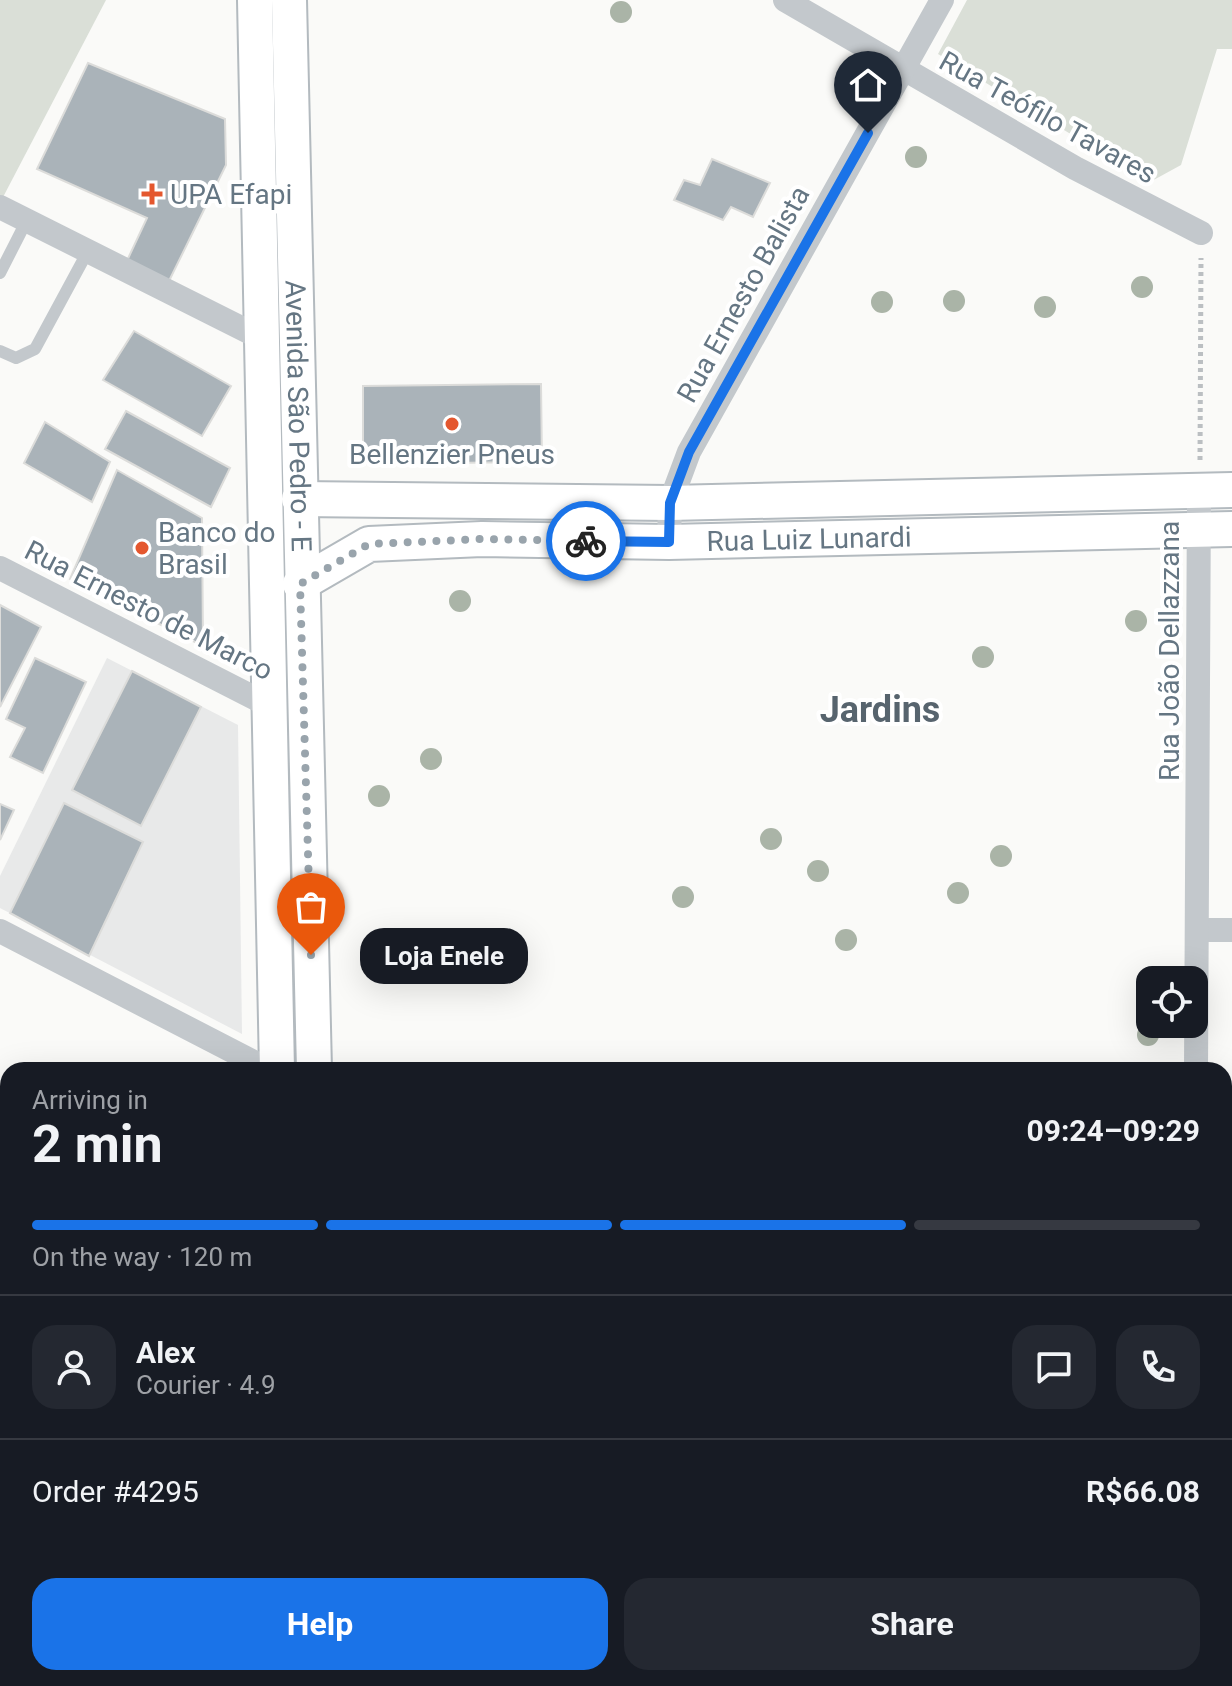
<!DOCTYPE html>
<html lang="en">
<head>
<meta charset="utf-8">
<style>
	:root { --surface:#171b24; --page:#242831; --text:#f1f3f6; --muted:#9ea1a6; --line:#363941; --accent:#1a73e8 }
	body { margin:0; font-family:Roboto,sans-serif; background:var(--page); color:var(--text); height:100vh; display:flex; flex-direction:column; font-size:30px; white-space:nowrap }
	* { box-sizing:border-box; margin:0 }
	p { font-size:26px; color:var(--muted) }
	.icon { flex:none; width:44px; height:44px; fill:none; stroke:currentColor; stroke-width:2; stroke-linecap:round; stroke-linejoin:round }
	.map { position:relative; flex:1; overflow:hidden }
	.sheet { position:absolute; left:0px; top:1062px; width:1232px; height:624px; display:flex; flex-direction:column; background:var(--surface); border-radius:24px 24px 0 0; box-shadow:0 8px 32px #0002 }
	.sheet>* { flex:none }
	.tools { position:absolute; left:1136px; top:966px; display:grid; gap:16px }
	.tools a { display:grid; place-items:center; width:72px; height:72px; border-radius:16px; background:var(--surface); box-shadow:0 8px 32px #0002; font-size:40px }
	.pin { position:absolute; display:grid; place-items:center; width:68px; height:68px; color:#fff; margin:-82px -34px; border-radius:50% 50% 50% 0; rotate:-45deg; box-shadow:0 0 8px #0007 }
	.pin .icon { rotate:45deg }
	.courier { position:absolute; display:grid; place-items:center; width:80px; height:80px; margin:-40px; border:6px solid #1a73e8; border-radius:50%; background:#fff; color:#222; box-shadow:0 2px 10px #0007 }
	.bubble { position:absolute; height:56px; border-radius:24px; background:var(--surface); box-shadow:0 8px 32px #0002; font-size:26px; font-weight:700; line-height:56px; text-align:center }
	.overview em { font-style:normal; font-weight:700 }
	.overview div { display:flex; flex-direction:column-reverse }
	.overview { display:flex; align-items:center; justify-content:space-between; height:136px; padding:0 32px }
	h1 { font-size:52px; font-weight:700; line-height:60px }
	.bar { display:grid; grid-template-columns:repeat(4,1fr); gap:12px 8px; align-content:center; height:96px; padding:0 32px }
	.bar i { height:10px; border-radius:6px; background:var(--line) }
	.bar .on { background:var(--accent) }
	.bar p { grid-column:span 4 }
	.line { display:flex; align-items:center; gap:20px; padding:0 32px; border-top:2px solid var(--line) }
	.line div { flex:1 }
	.round { display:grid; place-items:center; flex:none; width:84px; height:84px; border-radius:24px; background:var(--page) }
	.cta { display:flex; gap:16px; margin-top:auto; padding:16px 32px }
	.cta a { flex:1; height:92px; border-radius:24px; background:var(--accent); color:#fff; font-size:32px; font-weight:700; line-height:92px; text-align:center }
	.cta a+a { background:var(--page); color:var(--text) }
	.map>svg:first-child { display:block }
	.built { fill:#e8e9e9 }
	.green { fill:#dadfd7 }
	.building { fill:#aab3b9; stroke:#dcdcda; stroke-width:2 }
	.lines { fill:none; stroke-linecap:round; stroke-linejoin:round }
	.secondary-casing { stroke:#b3babf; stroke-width:38 }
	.path { stroke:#bbbfc2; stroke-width:5; stroke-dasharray:4 4; stroke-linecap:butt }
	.lane { stroke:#c3c8cc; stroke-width:12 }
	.street { stroke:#c3c8cc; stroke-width:24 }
	.secondary { stroke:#fff; stroke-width:34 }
	.tree { fill:#aab4a7 }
	.done { stroke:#99a4ac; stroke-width:8; stroke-dasharray:0 14.4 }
	.route { stroke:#1a73e8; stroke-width:10 }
	.poi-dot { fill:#e4572e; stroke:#fff; stroke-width:3 }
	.labels { text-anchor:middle; stroke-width:8; stroke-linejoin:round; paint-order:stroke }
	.street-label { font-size:28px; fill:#657683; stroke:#fff }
	.poi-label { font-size:28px; fill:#657683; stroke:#fff; text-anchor:start }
	.district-label { font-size:36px; font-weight:bold; fill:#57646e; stroke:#fff }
</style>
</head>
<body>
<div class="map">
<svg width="1232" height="1686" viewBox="0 0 1232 1686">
	<rect width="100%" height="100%" fill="#fafaf8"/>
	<path class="built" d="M107,658L238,725L242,1034L0,908V876Z"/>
	<g class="green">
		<path d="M0,0H106L1,201H0Z"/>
		<path d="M967,0H1232V49H1217L1181,165L1150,182L938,54Z"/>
	</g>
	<g class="building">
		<path d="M88,63L225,119L226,165L168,283L125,265L147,218L37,169Z"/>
		<path d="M712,159L770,183L753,217L731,207L723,220L674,200L684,180L700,185Z"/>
		<path d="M134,331L231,386L202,436L103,380Z"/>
		<path d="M541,384L542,462L363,464V386Z"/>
		<path d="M126,411L230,468L211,507L105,449Z"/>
		<path d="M45,422L110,462L92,502L24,463Z"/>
		<path d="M117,470L202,518L203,646L70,579Z"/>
		<path d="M0,605L41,627L0,707Z"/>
		<path d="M35,658L86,682L43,773L10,757L25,728L6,719Z"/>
		<path d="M132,671L201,707L141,826L72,790Z"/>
		<path d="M64,803L143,842L89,956L10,913Z"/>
		<path d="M0,804L14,810L0,840Z"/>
		<path d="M412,1064L537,1069V1070H412Z"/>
		<path d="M0,1223L8,1228V1510L0,1505Z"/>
		<rect x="544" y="1678" width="348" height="8"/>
	</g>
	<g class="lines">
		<defs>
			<g id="secondary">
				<path d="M255,0L277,1070"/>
				<path id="s1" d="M289,0L314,1070"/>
				<path d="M299,499L670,503L1232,490"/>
				<path id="s2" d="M300,584L369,544L482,539L669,542L1232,529"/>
				<path d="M289,1678L290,1686"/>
				<path d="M326,1678V1686"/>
			</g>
		</defs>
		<use href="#secondary" class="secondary-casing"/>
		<path class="path" d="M1200,460L1201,258"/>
		<g class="lane">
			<path d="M0,273L27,220"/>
			<path d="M0,351L16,358L35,349L88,251"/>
		</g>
		<g class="street">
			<path d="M785,0L1075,168L1201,233"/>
			<path d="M0,207L263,339"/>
			<path d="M669,542L670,503L689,452L942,0"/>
			<path d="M0,568L270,706"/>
			<path d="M1197,930H1232"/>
			<path d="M0,931L269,1070"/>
			<path d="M1196,1070L1199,490"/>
			<path d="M1224,1233H1232"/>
			<path d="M1224,1549H1232"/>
			<path d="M1158,1678V1686"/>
		</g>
		<use href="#secondary" class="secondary"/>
	</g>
	<g class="tree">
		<circle cx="621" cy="12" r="11"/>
		<circle cx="916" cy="157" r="11"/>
		<circle cx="1142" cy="287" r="11"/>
		<circle cx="954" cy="301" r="11"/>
		<circle cx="882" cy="302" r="11"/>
		<circle cx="1045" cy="307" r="11"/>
		<circle cx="460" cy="601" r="11"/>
		<circle cx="1136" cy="621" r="11"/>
		<circle cx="983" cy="657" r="11"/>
		<circle cx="431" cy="759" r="11"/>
		<circle cx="379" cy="796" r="11"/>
		<circle cx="771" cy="839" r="11"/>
		<circle cx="1001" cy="856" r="11"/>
		<circle cx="818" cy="871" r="11"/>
		<circle cx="958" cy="893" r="11"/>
		<circle cx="683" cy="897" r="11"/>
		<circle cx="846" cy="940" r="11"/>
		<circle cx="1148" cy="1035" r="11"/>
	</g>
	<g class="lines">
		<path class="done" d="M311,955L300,584L369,544L482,539L586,541"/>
		<path class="route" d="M586,541L669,542L670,503L689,452L868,133"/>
	</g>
	<g class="poi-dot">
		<path d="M148 182h8v8h8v8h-8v8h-8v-8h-8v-8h8z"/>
		<circle cx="452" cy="424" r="8"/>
		<circle cx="142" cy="548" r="8"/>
	</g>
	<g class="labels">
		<g class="street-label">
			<text transform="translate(1048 117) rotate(29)" y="10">Rua Teófilo Tavares</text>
			<text transform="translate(743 294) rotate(-61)" y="10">Rua Ernesto Balista</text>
			<text dy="10" stroke="none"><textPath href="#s1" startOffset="416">Avenida São Pedro - E</textPath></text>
			<text dy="10" stroke="none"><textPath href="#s2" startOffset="520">Rua Luiz Lunardi</textPath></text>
			<text transform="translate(149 610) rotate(27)" y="10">Rua Ernesto de Marco</text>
			<text transform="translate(1169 651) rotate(-90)" y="10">Rua João Dellazzana</text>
		</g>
		<g class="poi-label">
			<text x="170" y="204">UPA Efapi</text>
			<text x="452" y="464" text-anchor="middle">Bellenzier Pneus</text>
			<text x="158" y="542">Banco do<tspan x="158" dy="32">Brasil</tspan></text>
		</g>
		<g class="district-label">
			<text x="880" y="722">Jardins</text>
		</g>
	</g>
</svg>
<div class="tools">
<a><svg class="icon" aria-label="locate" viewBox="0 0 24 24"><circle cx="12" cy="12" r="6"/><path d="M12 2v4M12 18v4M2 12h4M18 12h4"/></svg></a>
</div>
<div class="pin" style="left:311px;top:955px;background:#ea580c"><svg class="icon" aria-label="bag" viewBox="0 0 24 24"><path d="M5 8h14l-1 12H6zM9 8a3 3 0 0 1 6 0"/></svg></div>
<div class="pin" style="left:868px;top:133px;background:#1f2937"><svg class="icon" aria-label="home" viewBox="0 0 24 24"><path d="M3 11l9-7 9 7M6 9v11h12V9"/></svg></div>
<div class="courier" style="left:586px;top:541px"><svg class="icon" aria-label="bike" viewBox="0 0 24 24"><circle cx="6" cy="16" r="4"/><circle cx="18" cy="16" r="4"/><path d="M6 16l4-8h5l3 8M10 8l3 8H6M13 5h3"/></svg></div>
<div class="bubble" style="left:360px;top:928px;width:168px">Loja Enele</div>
<section class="sheet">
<div class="overview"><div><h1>2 min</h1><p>Arriving in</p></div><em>09:24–09:29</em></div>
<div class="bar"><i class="on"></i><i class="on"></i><i class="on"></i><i></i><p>On the way · 120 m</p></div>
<div class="line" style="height:144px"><a class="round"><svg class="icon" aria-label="person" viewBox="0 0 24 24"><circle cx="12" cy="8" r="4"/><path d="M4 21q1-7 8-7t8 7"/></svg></a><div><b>Alex</b><p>Courier · 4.9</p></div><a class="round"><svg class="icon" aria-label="chat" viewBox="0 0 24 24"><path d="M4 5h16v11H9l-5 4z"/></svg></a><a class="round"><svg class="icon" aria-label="phone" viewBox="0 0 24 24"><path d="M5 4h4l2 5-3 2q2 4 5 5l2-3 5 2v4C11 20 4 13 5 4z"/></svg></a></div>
<div class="line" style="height:104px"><div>Order #4295</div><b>R$66.08</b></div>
<div class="cta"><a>Help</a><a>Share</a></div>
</section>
</div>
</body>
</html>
